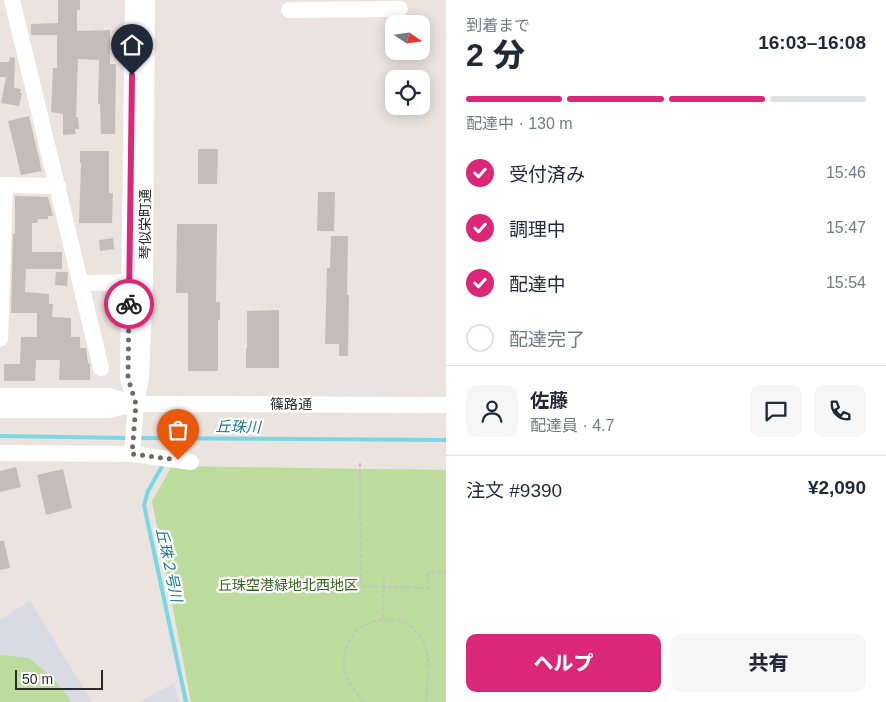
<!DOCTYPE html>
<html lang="ja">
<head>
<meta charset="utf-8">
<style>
	:root { --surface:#fff; --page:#f6f6f7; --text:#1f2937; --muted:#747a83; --line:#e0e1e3; --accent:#db2777 }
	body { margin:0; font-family:Arial,"Noto Sans JP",sans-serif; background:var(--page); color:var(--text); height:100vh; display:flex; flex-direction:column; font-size:19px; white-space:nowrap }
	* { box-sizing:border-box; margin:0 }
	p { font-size:16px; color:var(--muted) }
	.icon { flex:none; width:28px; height:28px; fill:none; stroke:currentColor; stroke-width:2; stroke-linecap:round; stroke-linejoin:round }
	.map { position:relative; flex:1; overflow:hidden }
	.sheet { display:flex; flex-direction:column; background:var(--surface); width:440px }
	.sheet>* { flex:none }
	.needle { width:32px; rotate:103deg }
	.fabs { position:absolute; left:385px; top:15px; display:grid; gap:10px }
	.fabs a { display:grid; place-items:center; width:45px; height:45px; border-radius:10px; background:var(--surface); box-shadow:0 2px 12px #0003; font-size:25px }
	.scale { position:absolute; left:15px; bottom:12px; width:88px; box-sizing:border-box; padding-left:5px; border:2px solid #2a2a2a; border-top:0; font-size:14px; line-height:18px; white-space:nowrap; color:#2a2a2a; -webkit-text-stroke:4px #fff; paint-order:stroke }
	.pin { position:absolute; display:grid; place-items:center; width:42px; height:42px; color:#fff; margin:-51px -21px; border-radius:50% 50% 50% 0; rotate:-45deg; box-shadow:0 0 5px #0007 }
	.pin .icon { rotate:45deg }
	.courier { position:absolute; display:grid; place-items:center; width:50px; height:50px; margin:-25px; border:4px solid #db2777; border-radius:50%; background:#fff; color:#222; box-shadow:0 1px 6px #0007 }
	.head em { font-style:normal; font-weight:800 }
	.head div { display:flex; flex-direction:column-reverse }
	.head { display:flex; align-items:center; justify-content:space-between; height:85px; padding:0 20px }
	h1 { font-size:32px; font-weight:800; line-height:38px }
	.bar { display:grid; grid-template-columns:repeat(4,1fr); gap:8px 5px; align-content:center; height:60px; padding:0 20px }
	.bar i { height:6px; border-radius:4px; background:var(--line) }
	.bar .on { background:var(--accent) }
	.bar p { grid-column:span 4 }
	.line { display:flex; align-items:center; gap:12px; padding:0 20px; border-top:1px solid var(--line) }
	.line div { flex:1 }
	.round { display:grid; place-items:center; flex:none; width:52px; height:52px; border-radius:10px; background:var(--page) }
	ol { padding:0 20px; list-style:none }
	li { display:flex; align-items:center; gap:15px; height:55px }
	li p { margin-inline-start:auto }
	li .icon { padding:5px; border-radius:50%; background:var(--accent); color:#fff; stroke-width:4 }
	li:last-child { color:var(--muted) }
	li i { width:28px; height:28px; border:2px solid var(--line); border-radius:50% }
	.cta { display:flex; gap:10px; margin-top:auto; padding:10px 20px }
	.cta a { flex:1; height:58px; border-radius:10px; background:var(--accent); color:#fff; font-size:20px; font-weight:800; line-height:58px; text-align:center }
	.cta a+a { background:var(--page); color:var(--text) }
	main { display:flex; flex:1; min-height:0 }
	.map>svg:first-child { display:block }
	.airport { fill:#d8dbe3 }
	.green { fill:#bcdc9e }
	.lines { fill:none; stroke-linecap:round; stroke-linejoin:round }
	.stream { stroke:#79d6e4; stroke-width:4 }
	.building { fill:#c3bdb9 }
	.path { stroke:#c3c3c3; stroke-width:2; stroke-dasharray:4 2.5; stroke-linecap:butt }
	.minor { stroke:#fff; stroke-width:16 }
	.done { stroke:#6e6b69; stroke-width:5; stroke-dasharray:0 9 }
	.route { stroke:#db2777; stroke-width:6 }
	.labels { text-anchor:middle; stroke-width:4.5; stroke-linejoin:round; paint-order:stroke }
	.street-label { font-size:14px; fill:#2a2a2a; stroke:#fff }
	.park-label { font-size:14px; fill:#366020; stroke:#fff }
	.water-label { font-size:15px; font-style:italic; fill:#19768e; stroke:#fff }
</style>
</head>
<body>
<main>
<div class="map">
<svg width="446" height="702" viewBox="0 0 446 702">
	<rect width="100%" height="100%" fill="#ebe3dd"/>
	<g class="airport">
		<path d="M30,601L92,702H0V620Z"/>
		<path d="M174,683L179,702H139Z"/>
	</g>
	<g class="green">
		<path d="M172,466L446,470V702H191L152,501Z"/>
		<path d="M0,655L29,658L52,677L72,702H0Z"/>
	</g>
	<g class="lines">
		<g class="stream">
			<path d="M0,436L129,438"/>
			<path d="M138,438L446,440"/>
			<path d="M169,455L178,439"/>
			<path d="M164,463L148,491L144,505L186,702"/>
		</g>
	</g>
	<g class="building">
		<path d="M58,0H80V10H77V31L110,30V64H116L115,134H101L100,104H98L99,60L78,59L76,117H78L79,129H75L76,134L63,135V114L51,112L53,68H57V35H31V24L58,23Z"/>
		<path d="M10,57L15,58L14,88L21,89L20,93H22L19,106L1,103L6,77H0V62H9Z"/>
		<path d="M29,116L42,171L21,175L8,121Z"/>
		<path d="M198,149H218L217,184H198Z"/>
		<path d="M80,151H109V193H113L112,223H79L81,163H80Z"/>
		<path d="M318,192H335L334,231H317Z"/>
		<path d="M15,196L48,197L53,216H48V219H38L37,223H32V252H62V269H26L25,292L49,294V304H53L52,317L71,318V337H80V348H86L88,363L90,364V380H59L60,360H36L35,381H4V364H20L21,337H37V313H11L13,234H15Z"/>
		<path d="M177,224H217L216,302H220V320H218V371H188V293H176Z"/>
		<path d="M331,236H348L347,295H349L348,356H339V344H325L327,268H330Z"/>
		<path d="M113,238L114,249L100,251L99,240Z"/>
		<path d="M56,272H68L67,286L55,285Z"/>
		<path d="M279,310V368H246V348H247V311Z"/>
		<path d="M16,467L21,487L0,492V471Z"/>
		<path d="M63,469L72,508L46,515L37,475Z"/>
		<path d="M0,541H4L10,568L0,570Z"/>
	</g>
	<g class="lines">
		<g class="path">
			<path d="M360,463L361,586L428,588V572L446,573"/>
			<path d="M383,618L384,577"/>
			<path d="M363,702C357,693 348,683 345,672C343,666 344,660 345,653C352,613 410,607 425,645C431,662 427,684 426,702"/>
		</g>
		<g class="minor">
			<path d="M12,0L101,368"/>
			<path d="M133,0L128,378L135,401"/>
			<path d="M289,10L400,9"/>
			<path d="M0,185L58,186"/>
			<path d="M81,283L140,282"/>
			<path d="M0,339L5,185"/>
			<path d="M0,396H108L136,404H160L446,405"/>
			<path d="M0,410H109L133,404"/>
			<path d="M0,453L132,454L136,404L141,378L145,283L147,0"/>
			<path d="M132,454L191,462"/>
		</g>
	</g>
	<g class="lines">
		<path class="done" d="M129,304L128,378L136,404L132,454L178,460"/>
		<path class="route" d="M129,304L132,75"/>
	</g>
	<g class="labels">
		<g class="street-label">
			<text transform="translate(145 224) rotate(-90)" y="5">琴似栄町通</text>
			<text x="291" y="409">篠路通</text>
		</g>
		<g class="park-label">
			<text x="288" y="590">丘珠空港緑地北西地区</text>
		</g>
		<g class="water-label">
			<text transform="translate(238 427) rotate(1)" y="5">丘珠川</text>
			<text transform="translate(169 565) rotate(78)" y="5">丘珠２号川</text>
		</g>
	</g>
</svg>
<div class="fabs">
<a><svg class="needle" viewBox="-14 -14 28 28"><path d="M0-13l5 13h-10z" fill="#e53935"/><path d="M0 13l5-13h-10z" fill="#747a83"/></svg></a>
<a><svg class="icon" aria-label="locate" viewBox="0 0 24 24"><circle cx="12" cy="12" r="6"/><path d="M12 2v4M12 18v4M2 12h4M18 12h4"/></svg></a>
</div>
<div class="scale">50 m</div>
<div class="pin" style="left:178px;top:460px;background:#ea580c"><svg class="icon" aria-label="bag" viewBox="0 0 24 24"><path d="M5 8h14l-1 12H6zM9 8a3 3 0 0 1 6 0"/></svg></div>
<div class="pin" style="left:132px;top:75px;background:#1f2937"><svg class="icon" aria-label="home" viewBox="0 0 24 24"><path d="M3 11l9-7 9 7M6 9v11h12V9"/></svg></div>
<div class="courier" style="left:129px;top:304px"><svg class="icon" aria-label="bike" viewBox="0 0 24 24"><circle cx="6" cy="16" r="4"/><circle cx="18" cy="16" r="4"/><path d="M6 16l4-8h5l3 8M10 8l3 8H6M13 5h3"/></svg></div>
</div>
<section class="sheet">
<div class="head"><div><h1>2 分</h1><p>到着まで</p></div><em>16:03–16:08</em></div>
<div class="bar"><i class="on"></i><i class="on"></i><i class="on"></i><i></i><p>配達中 · 130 m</p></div>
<ol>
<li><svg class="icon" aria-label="check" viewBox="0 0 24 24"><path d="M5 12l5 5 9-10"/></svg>受付済み<p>15:46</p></li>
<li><svg class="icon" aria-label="check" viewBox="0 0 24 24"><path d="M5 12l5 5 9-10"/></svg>調理中<p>15:47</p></li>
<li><svg class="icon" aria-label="check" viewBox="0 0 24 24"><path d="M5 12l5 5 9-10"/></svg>配達中<p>15:54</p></li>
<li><i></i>配達完了</li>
</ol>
<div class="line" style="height:90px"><a class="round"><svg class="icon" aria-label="person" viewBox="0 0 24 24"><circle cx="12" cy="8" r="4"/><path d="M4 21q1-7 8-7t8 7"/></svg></a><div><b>佐藤</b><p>配達員 · 4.7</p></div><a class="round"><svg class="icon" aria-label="chat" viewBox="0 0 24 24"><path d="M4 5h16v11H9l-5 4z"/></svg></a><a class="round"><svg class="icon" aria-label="phone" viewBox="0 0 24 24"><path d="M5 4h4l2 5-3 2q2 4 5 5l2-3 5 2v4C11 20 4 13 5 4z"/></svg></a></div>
<div class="line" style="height:65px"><div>注文 #9390</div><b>¥2,090</b></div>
<div class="cta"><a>ヘルプ</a><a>共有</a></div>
</section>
</main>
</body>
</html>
